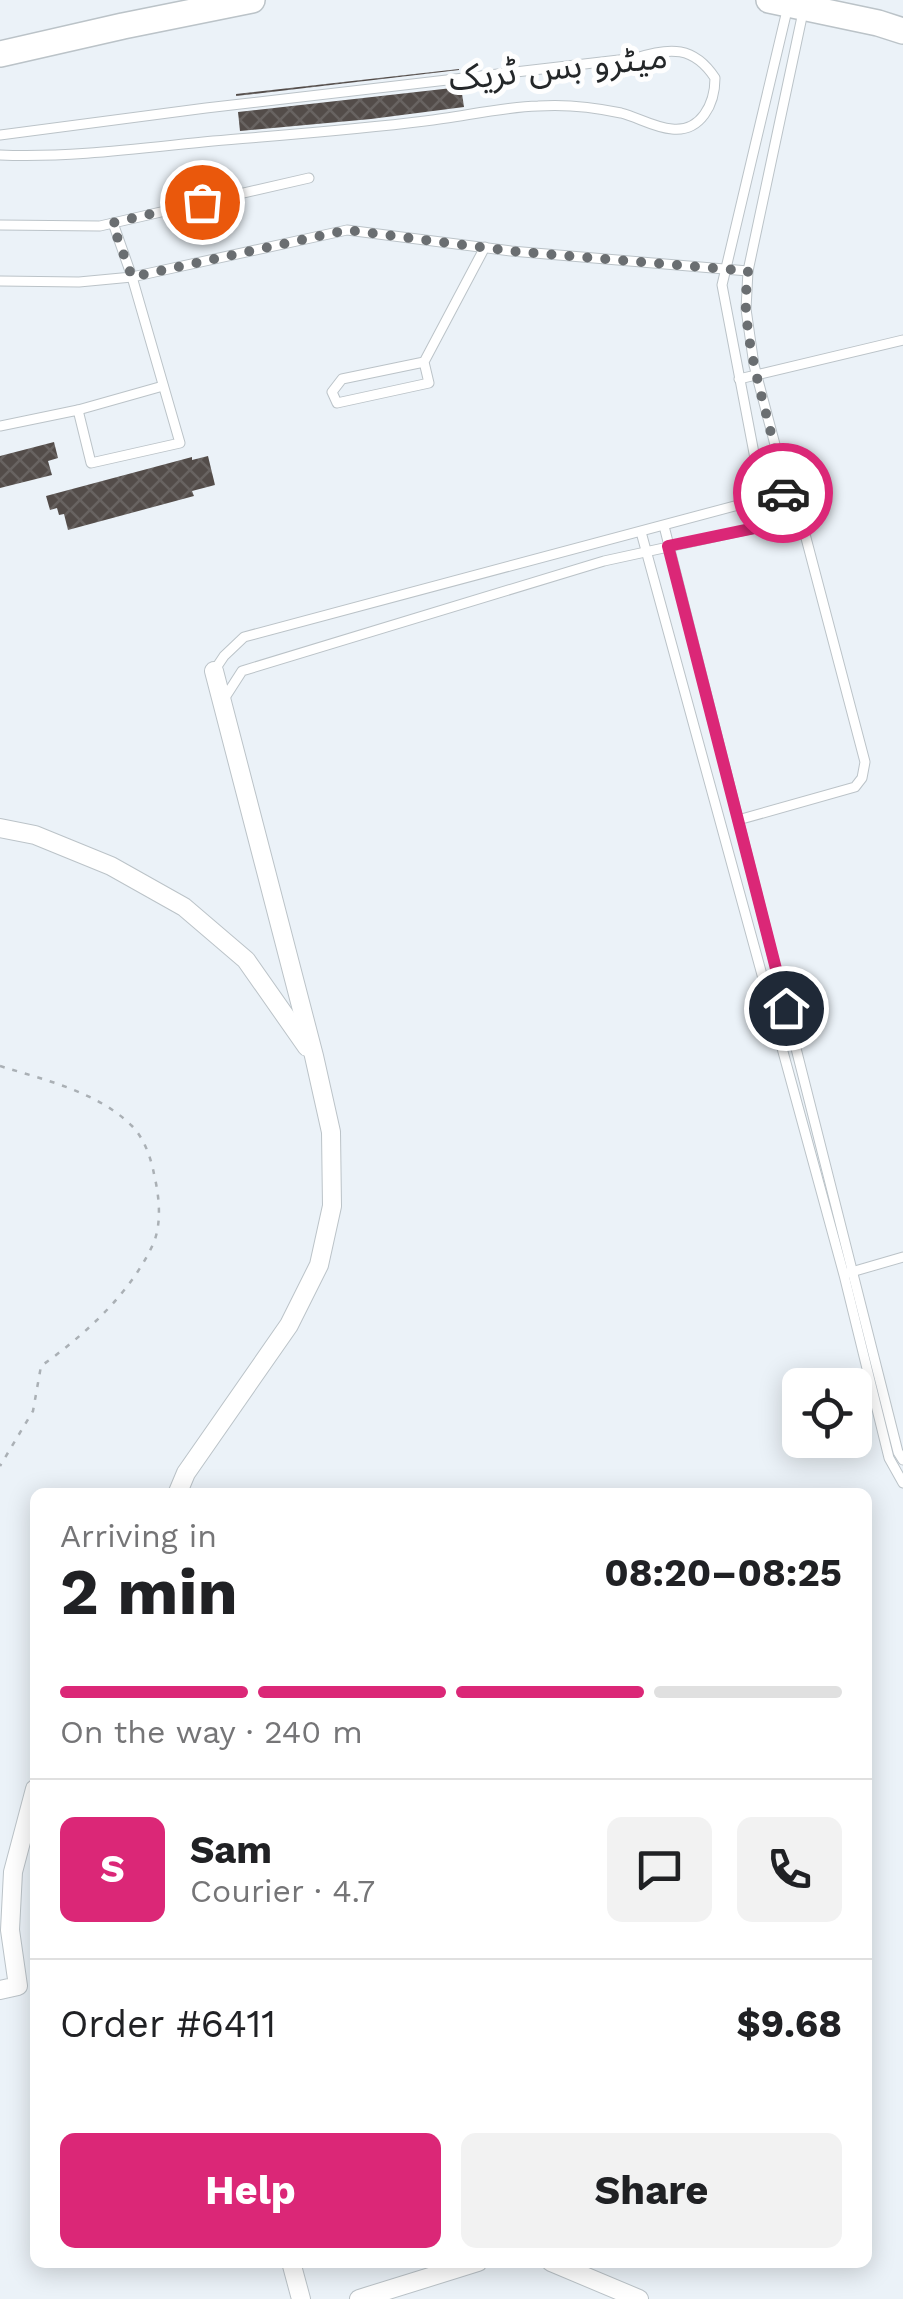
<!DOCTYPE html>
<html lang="en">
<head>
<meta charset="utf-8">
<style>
	:root { --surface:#fff; --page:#f2f2f2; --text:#202124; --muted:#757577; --line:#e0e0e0; --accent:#db2777 }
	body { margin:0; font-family:"Work Sans","Noto Sans Arabic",sans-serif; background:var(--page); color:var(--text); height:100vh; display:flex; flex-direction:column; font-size:38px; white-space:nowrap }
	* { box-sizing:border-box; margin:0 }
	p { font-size:32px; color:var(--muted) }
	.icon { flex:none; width:55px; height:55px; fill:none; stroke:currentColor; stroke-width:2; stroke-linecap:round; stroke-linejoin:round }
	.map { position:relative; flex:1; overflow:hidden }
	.sheet { position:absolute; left:30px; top:1488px; width:842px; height:780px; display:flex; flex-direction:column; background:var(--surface); border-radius:15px; box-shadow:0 5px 25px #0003 }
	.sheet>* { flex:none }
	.fabs { position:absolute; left:782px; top:1368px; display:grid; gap:20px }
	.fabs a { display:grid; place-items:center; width:90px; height:90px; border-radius:15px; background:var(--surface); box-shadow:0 5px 25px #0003; font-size:50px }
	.pin { position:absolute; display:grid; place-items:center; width:85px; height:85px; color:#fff; margin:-42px; border:5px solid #fff; border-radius:50%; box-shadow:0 2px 10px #0007 }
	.courier { position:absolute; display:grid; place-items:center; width:100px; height:100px; margin:-50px; border:8px solid #db2777; border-radius:50%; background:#fff; color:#222; box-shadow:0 2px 12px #0007 }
	.summary em { font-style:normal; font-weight:700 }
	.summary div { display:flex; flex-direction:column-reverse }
	.summary { display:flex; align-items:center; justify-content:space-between; height:170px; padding:0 30px }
	h1 { font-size:65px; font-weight:700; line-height:75px }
	.bar { display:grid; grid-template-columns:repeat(4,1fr); gap:15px 10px; align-content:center; height:120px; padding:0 30px }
	.bar i { height:12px; border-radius:8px; background:var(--line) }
	.bar .on { background:var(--accent) }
	.bar p { grid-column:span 4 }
	.line { display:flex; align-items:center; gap:25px; padding:0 30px; border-top:2px solid var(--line) }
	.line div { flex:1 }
	.round { display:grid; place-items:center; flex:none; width:105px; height:105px; border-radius:15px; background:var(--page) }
	.button { display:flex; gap:20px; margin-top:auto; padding:20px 30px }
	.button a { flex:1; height:115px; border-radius:15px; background:var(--accent); color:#fff; font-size:40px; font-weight:700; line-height:115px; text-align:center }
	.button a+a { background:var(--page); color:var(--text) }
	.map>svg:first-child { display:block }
	.building { fill:url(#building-cross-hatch) }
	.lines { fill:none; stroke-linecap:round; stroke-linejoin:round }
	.service-casing { stroke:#bbc3c8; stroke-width:11 }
	.minor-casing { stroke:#bbc3c8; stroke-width:20 }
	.primary-casing { stroke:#bbc3c8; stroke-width:28 }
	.path { stroke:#aab0b5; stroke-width:2.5; stroke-dasharray:5 8; stroke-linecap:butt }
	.service { stroke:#fff; stroke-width:9 }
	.minor { stroke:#fff; stroke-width:18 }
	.primary { stroke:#fff; stroke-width:25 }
	.done { stroke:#6a6e71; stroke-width:10; stroke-dasharray:0 18 }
	.route { stroke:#db2777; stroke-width:12 }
	.labels { text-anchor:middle; stroke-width:10; stroke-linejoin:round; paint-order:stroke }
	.street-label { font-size:35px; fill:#242729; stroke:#fefefe }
</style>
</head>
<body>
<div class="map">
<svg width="903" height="2299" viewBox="0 0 903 2299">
	<defs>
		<pattern id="building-cross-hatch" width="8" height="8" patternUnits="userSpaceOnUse" patternTransform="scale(2.5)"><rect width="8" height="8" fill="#534c49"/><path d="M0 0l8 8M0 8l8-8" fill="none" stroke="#686361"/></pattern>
	</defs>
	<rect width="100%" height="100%" fill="#ebf2f8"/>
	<g class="building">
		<path d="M459,69V70L236,96V94Z"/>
		<path d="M461,87L464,107L371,119L240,131L238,112Z"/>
		<path d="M54,442L58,458L48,461L52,475L0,488V456Z"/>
		<path d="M208,456L215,485L192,491L194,496L68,530L64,514L59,515L57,508L50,510L46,496L192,457V460Z"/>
	</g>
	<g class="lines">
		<defs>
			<g id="service">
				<path d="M0,135L206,108L636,58C670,47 694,46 715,78C715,104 701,132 672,129C655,128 637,117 621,113C593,107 566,104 538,106C502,107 461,117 425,121C354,130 283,135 213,141C142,148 71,158 0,155"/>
				<path d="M0,225L100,226L309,178"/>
				<path d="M0,281L79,282L132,277L347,230L511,251L748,271"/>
				<path d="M424,362L429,383L337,403L332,392L342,379L424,362L485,247"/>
				<path d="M739,379L903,340"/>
				<path d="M78,410L163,386"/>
				<path d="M0,426L78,410L91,463L180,443L132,277L113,223"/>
				<path d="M664,526L898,1452L903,1460"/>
				<path d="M641,532L844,1275L889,1458L903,1483"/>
				<path d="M214,671L224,656L244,637L757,500L761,490L722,285L788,6"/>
				<path d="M224,699L242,671L604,561L774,524L784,499L778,456L754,365L746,309L748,271L803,12"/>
				<path d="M738,820L855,787L862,778L865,762L801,519L784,499"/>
				<path d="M848,1273L903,1257"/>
			</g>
			<g id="minor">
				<path d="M0,828L35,835L111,866L184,907L246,960L307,1047"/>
				<path d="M178,1492L186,1473L289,1325L319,1265L332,1206L331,1132L314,1056L214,671"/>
				<path d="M0,1990L18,1986L10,1930L13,1872L35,1789"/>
				<path d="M291,2262L301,2299"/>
				<path d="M551,2262L639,2299"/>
				<path d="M359,2299L478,2262"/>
			</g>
			<g id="primary">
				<path d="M769,0L878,23L903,31"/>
				<path d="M0,54L123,26L252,0"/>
			</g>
		</defs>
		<use href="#service" class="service-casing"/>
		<use href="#minor" class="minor-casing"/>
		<use href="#primary" class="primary-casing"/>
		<path class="path" d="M0,1066C45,1080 98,1092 132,1126C144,1138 151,1158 154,1174C159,1195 162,1221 154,1242C132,1292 85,1335 41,1366L33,1411L0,1466"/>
		<use href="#service" class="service"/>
		<use href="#minor" class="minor"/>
		<use href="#primary" class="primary"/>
	</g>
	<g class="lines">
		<path class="done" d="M202,202L112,223L132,277L347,230L511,251L748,271C747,284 745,297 746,310C750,372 775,432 783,493"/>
		<path class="route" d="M783,493L784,499L774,524L668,546L786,1008"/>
	</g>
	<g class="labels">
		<g class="street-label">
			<text transform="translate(558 67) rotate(-6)" y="12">میٹرو بس ٹریک</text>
		</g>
	</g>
</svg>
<div class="fabs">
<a><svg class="icon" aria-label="locate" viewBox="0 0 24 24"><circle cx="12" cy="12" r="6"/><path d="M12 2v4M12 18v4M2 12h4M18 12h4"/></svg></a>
</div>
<div class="pin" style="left:202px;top:202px;background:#ea580c"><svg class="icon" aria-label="bag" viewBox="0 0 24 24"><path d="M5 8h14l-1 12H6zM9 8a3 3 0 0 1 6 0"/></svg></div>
<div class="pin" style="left:786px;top:1008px;background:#1f2937"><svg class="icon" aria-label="home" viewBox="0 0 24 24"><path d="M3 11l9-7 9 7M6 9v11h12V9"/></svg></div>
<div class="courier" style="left:783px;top:493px"><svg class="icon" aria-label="car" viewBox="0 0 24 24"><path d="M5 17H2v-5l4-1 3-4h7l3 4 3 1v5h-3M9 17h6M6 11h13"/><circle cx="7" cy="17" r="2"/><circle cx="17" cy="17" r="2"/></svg></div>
<section class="sheet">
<div class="summary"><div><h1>2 min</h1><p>Arriving in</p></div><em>08:20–08:25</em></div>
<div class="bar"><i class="on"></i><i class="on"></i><i class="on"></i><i></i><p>On the way · 240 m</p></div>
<div class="line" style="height:180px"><b class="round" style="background:var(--accent);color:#fff">S</b><div><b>Sam</b><p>Courier · 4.7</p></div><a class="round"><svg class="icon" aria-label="chat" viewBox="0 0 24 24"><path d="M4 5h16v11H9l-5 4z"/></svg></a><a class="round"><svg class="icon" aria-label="phone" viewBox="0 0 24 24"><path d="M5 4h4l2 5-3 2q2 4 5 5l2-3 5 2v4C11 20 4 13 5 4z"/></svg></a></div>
<div class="line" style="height:130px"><div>Order #6411</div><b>$9.68</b></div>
<div class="button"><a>Help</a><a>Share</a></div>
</section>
</div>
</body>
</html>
